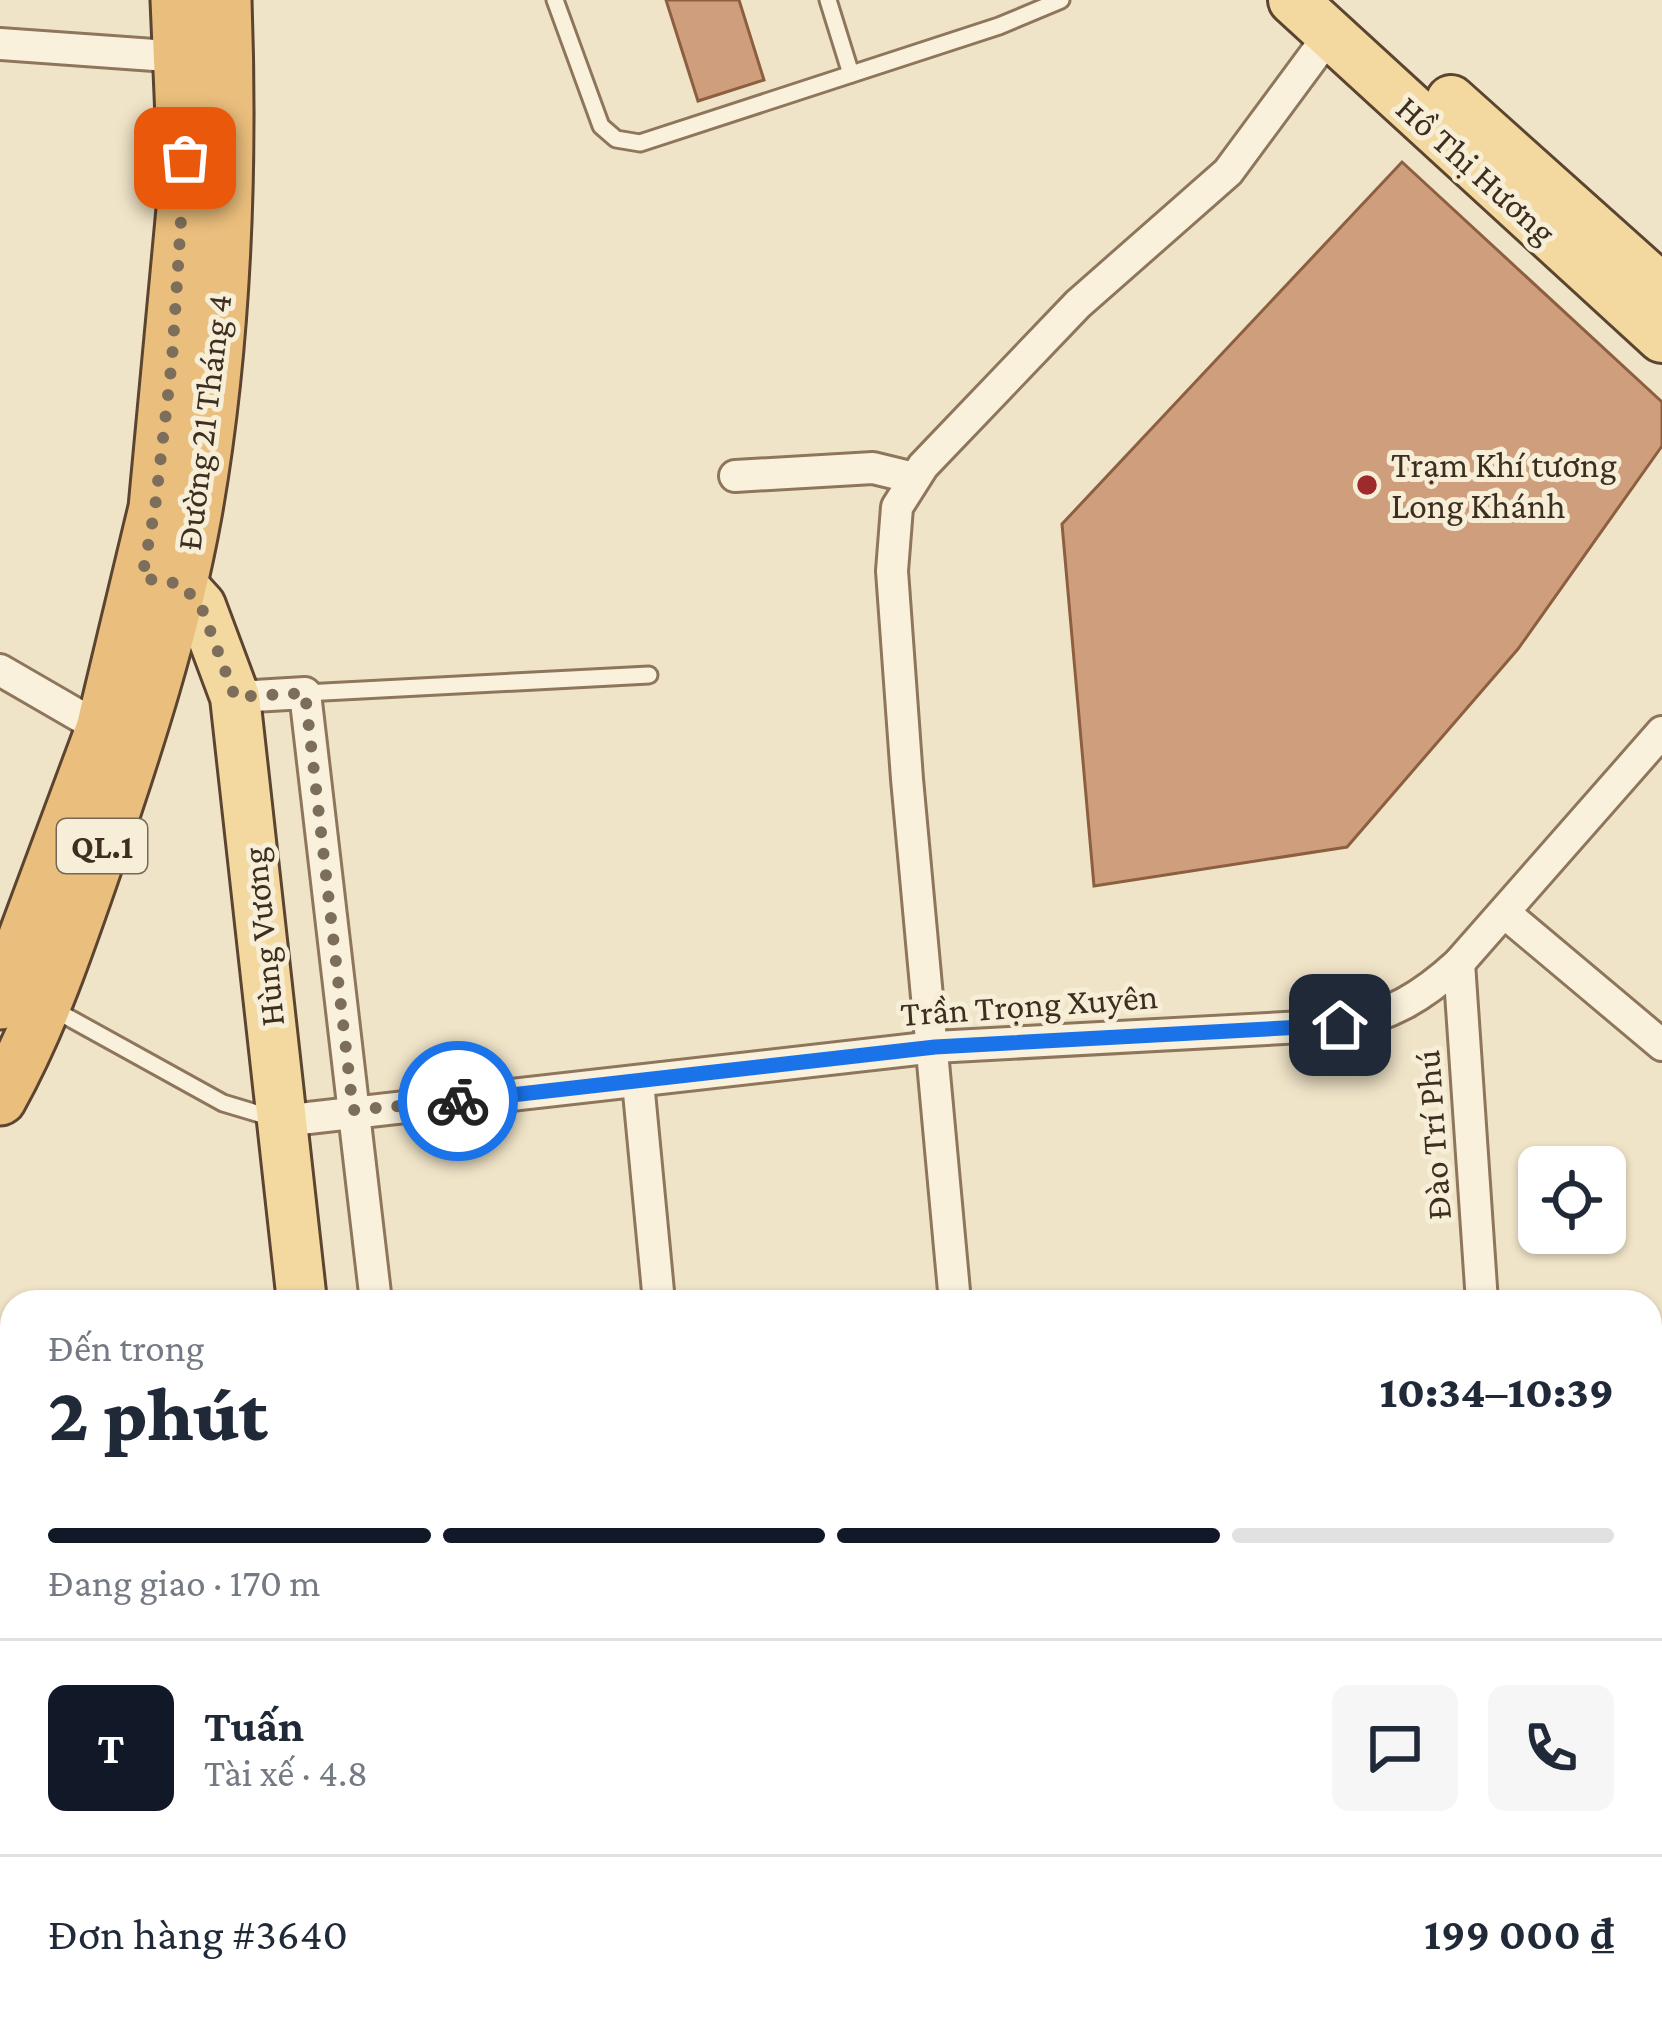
<!DOCTYPE html>
<html lang="vi">
<head>
<meta charset="utf-8">
<style>
	:root { --surface:#fff; --page:#f6f6f7; --text:#1f2937; --muted:#747a83; --line:#e0e1e3; --accent:#111827 }
	body { margin:0; font-family:"Crimson Pro",serif; background:var(--page); color:var(--text); height:100vh; display:flex; flex-direction:column; font-size:45px; white-space:nowrap }
	* { box-sizing:border-box; margin:0 }
	p { font-size:39px; color:var(--muted) }
	.icon { flex:none; width:66px; height:66px; fill:none; stroke:currentColor; stroke-width:2; stroke-linecap:round; stroke-linejoin:round }
	.map { position:relative; flex:1; overflow:hidden }
	.drawer { position:absolute; left:0px; top:1290px; width:1662px; height:747px; display:flex; flex-direction:column; background:var(--surface); border-radius:36px 36px 0 0; box-shadow:0 3px 9px #0004 }
	.drawer>* { flex:none }
	.buttons { position:absolute; left:1518px; top:1146px; display:grid; gap:24px }
	.buttons a { display:grid; place-items:center; width:108px; height:108px; border-radius:18px; background:var(--surface); box-shadow:0 3px 9px #0004; font-size:60px }
	.pin { position:absolute; display:grid; place-items:center; width:102px; height:102px; color:#fff; margin:-51px; border-radius:24px; box-shadow:0 6px 18px #0006 }
	.courier { position:absolute; display:grid; place-items:center; width:120px; height:120px; margin:-60px; border:9px solid #1a73e8; border-radius:50%; background:#fff; color:#222; box-shadow:0 3px 15px #0007 }
	.summary em { font-style:normal; font-weight:800 }
	.summary div { display:flex; flex-direction:column-reverse }
	.summary { display:flex; align-items:center; justify-content:space-between; height:204px; padding:0 48px }
	h1 { font-size:78px; font-weight:800; line-height:90px }
	.bar { display:grid; grid-template-columns:repeat(4,1fr); gap:18px 12px; align-content:center; height:144px; padding:0 48px }
	.bar i { height:15px; border-radius:9px; background:var(--line) }
	.bar .on { background:var(--accent) }
	.bar p { grid-column:span 4 }
	.line { display:flex; align-items:center; gap:30px; padding:0 48px; border-top:3px solid var(--line) }
	.line div { flex:1 }
	.round { display:grid; place-items:center; flex:none; width:126px; height:126px; border-radius:18px; background:var(--page) }
	.map>svg:first-child { display:block }
	.building { fill:#cf9f7d; stroke:#8d5f41; stroke-width:3 }
	.lines { fill:none; stroke-linecap:round; stroke-linejoin:round }
	.service-casing { stroke:#8d765c; stroke-width:21 }
	.minor-casing { stroke:#8d765c; stroke-width:36 }
	.primary-casing { stroke:#5b4430; stroke-width:54 }
	.trunk-casing { stroke:#5b4430; stroke-width:57 }
	.service { stroke:#faf1dc; stroke-width:15 }
	.minor { stroke:#faf1dc; stroke-width:30 }
	.primary { stroke:#f3d9a0; stroke-width:48 }
	.trunk { stroke:#eabe7c; stroke-width:51 }
	.done { stroke:#7c6e5b; stroke-width:12; stroke-dasharray:0 21.6 }
	.route { stroke:#1a73e8; stroke-width:15 }
	.poi-dot { fill:#9e2a2b; stroke:#f7eed8; stroke-width:4.5 }
	.labels { text-anchor:middle; stroke-width:10; stroke-linejoin:round; paint-order:stroke }
	.shield { fill:#f7eed8; stroke:#756857; stroke-width:3 }
	.shield-label { font-size:33px; font-weight:bold; fill:#3d2e20 }
	.street-label { font-size:36px; fill:#3d2e20; stroke:#f7eed8 }
	.poi-label { font-size:36px; fill:#3d2e20; stroke:#f7eed8; text-anchor:start }
</style>
</head>
<body>
<div class="map">
<svg width="1662" height="2035" viewBox="0 0 1662 2035">
	<rect width="100%" height="100%" fill="#f0e4c8"/>
	<g class="building">
		<path d="M666,0H739L764,80L698,101Z"/>
		<path d="M1402,162L1662,402V446L1518,649L1347,847L1094,886L1062,524Z"/>
	</g>
	<g class="lines">
		<defs>
			<g id="service">
				<path d="M555,0L601,126L616,139L640,143L999,26L1061,0"/>
				<path d="M828,0L851,74"/>
				<path d="M305,693L649,675"/>
				<path d="M53,1009L223,1103L273,1118"/>
				<path d="M526,2025V2035"/>
				<path d="M1117,2025V2035"/>
			</g>
			<g id="minor">
				<path d="M0,44L182,57"/>
				<path d="M735,476L873,468L914,478"/>
				<path d="M0,670L102,729"/>
				<path d="M235,697L305,693L376,1302"/>
				<path d="M1506,914L1662,1045"/>
				<path d="M1459,963L1482,1302"/>
				<path d="M638,1082L659,1302"/>
				<path d="M282,1121L935,1047L1340,1025C1390,1016 1422,997 1459,963L1662,732"/>
				<path d="M955,1302L907,779L892,571L897,507L923,466L1078,304L1228,172L1330,34"/>
				<path d="M1650,1735L1662,1726"/>
				<path d="M460,2025L461,2035"/>
				<path d="M1260,2025L1261,2035"/>
				<path d="M1513,2025V2035"/>
			</g>
			<g id="primary">
				<path d="M1293,0L1662,338"/>
				<path d="M1451,100L1662,289"/>
				<path d="M181,584L201,606L235,697L302,1302"/>
				<path d="M382,2025L383,2035"/>
			</g>
			<g id="trunk">
				<path d="M0,1003L102,729L155,508L185,188L177,0"/>
				<path d="M0,1099C43,1022 70,939 99,856C137,745 174,631 195,515C225,346 231,171 225,0"/>
			</g>
		</defs>
		<use href="#service" class="service-casing"/>
		<use href="#minor" class="minor-casing"/>
		<use href="#primary" class="primary-casing"/>
		<use href="#trunk" class="trunk-casing"/>
		<use href="#service" class="service"/>
		<use href="#minor" class="minor"/>
		<use href="#primary" class="primary"/>
		<use href="#trunk" class="trunk"/>
	</g>
	<g class="lines">
		<path class="done" d="M185,158L172,360L155,508L142,578L181,584L201,606L235,697L305,693L353,1110L458,1101"/>
		<path class="route" d="M458,1101L935,1047L1340,1025"/>
	</g>
	<circle class="poi-dot" cx="1367" cy="485" r="12"/>
	<g class="labels">
		<rect class="shield" x="57" y="819" width="90" height="54" rx="9"/>
		<g class="shield-label">
			<text x="102" y="858">QL.1</text>
		</g>
		<g class="street-label">
			<text transform="translate(1477 169) rotate(42)" y="13">Hồ Thị Hương</text>
			<text transform="translate(203 422) rotate(-83)" y="13">Đường 21 Tháng 4</text>
			<text transform="translate(262 937) rotate(-96)" y="13">Hùng Vương</text>
			<text transform="translate(1029 1004) rotate(-4)" y="13">Trần Trọng Xuyên</text>
			<text transform="translate(1432 1135) rotate(-94)" y="13">Đào Trí Phú</text>
		</g>
		<g class="poi-label">
			<text x="1391" y="477">Trạm Khí tương<tspan x="1391" dy="41">Long Khánh</tspan></text>
		</g>
	</g>
</svg>
<div class="buttons">
<a><svg class="icon" aria-label="locate" viewBox="0 0 24 24"><circle cx="12" cy="12" r="6"/><path d="M12 2v4M12 18v4M2 12h4M18 12h4"/></svg></a>
</div>
<div class="pin" style="left:185px;top:158px;background:#ea580c"><svg class="icon" aria-label="bag" viewBox="0 0 24 24"><path d="M5 8h14l-1 12H6zM9 8a3 3 0 0 1 6 0"/></svg></div>
<div class="pin" style="left:1340px;top:1025px;background:#1f2937"><svg class="icon" aria-label="home" viewBox="0 0 24 24"><path d="M3 11l9-7 9 7M6 9v11h12V9"/></svg></div>
<div class="courier" style="left:458px;top:1101px"><svg class="icon" aria-label="bike" viewBox="0 0 24 24"><circle cx="6" cy="16" r="4"/><circle cx="18" cy="16" r="4"/><path d="M6 16l4-8h5l3 8M10 8l3 8H6M13 5h3"/></svg></div>
<section class="drawer">
<div class="summary"><div><h1>2 phút</h1><p>Đến trong</p></div><em>10:34–10:39</em></div>
<div class="bar"><i class="on"></i><i class="on"></i><i class="on"></i><i></i><p>Đang giao · 170 m</p></div>
<div class="line" style="height:216px"><b class="round" style="background:var(--accent);color:#fff">T</b><div><b>Tuấn</b><p>Tài xế · 4.8</p></div><a class="round"><svg class="icon" aria-label="chat" viewBox="0 0 24 24"><path d="M4 5h16v11H9l-5 4z"/></svg></a><a class="round"><svg class="icon" aria-label="phone" viewBox="0 0 24 24"><path d="M5 4h4l2 5-3 2q2 4 5 5l2-3 5 2v4C11 20 4 13 5 4z"/></svg></a></div>
<div class="line" style="height:156px"><div>Đơn hàng #3640</div><b>199 000 ₫</b></div>
</section>
</div>
</body>
</html>
